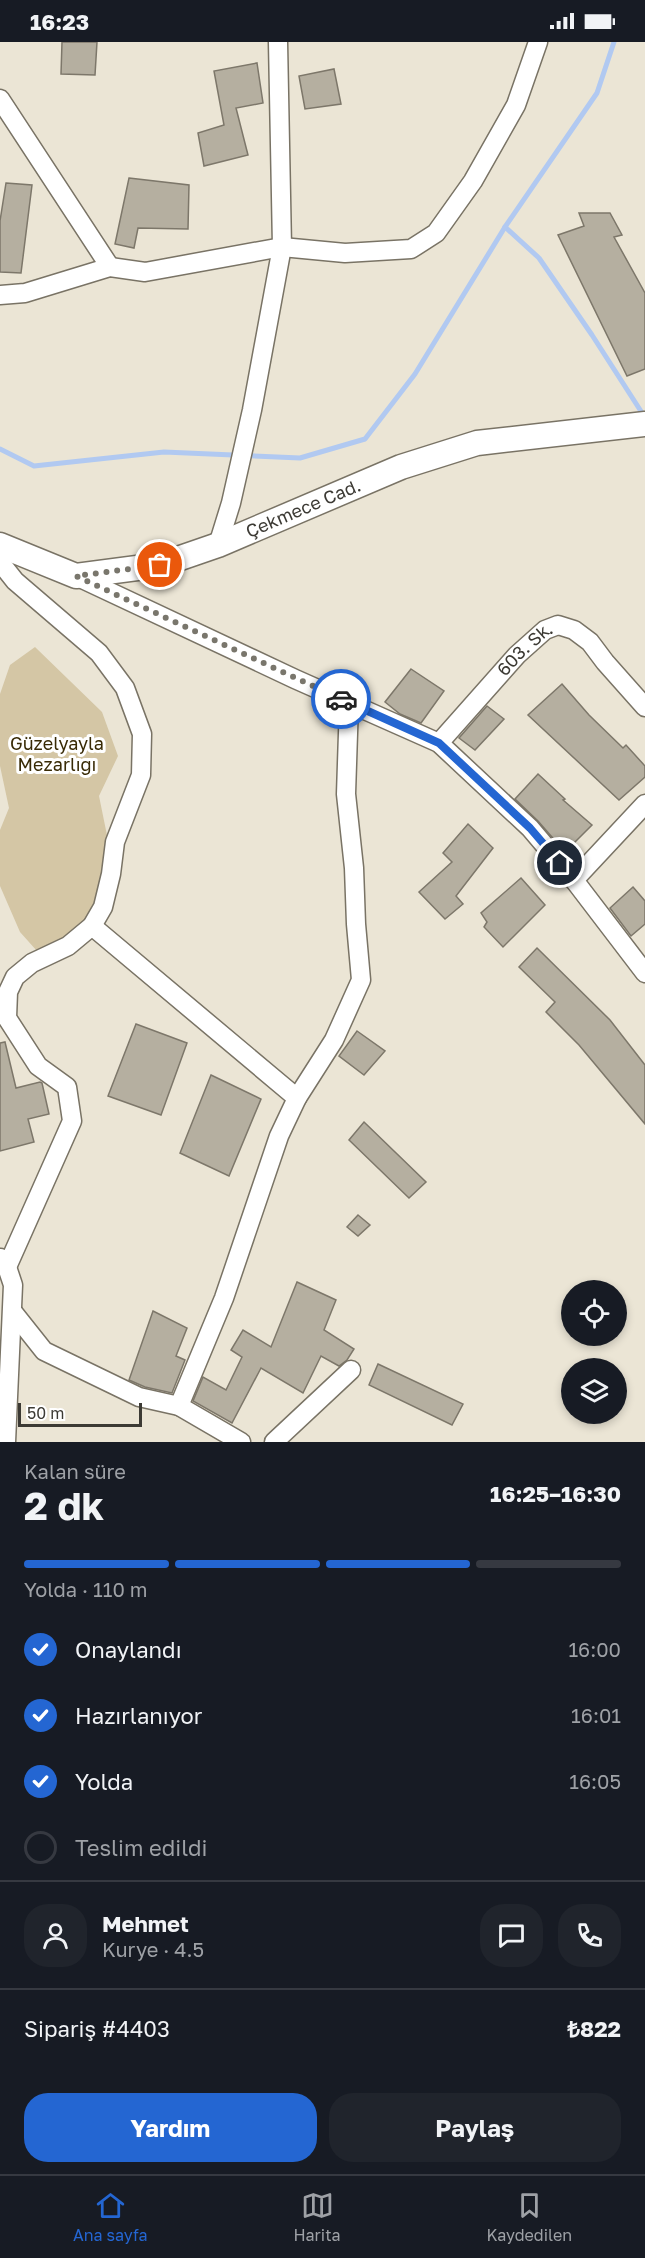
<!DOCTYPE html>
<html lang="tr">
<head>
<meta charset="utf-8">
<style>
	:root { --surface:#171b24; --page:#20242c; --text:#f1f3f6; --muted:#9ea1a6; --line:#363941; --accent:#2466d2 }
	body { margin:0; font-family:"Golos Text",sans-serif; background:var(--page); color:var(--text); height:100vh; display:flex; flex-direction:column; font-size:22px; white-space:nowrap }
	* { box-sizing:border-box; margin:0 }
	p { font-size:20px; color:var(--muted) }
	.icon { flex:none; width:33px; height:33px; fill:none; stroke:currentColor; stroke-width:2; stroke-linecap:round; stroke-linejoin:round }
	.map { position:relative; height:1400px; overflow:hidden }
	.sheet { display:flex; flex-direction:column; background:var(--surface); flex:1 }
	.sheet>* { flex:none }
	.fabs { position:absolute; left:561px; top:1238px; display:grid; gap:12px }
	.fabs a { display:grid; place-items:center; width:66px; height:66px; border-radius:50%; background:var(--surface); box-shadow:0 3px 9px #0003; font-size:30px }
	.scale { position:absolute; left:18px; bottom:15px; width:124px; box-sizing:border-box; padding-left:6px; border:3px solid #3c3a34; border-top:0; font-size:16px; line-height:21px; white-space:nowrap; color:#3c3a34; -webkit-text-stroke:4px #fff; paint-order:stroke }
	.pin { position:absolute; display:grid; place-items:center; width:51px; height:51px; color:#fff; margin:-26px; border:3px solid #fff; border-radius:50%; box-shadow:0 2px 6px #0007 }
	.courier { position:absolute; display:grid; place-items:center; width:60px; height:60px; margin:-30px; border:4px solid #2466d2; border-radius:50%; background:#fff; color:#222; box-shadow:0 2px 8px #0007 }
	.head em { font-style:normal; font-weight:700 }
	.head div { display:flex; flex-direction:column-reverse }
	.head { display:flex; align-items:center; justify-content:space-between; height:102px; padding:0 24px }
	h1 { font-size:39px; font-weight:700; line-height:45px }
	.bar { display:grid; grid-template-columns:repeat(4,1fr); gap:9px 6px; align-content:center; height:72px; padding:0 24px }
	.bar i { height:8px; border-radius:4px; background:var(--line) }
	.bar .selected { background:var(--accent) }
	.bar p { grid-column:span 4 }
	.line { display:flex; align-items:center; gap:15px; padding:0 24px; border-top:2px solid var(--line) }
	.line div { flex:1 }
	.round { display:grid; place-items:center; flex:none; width:63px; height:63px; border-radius:24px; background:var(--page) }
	ol { padding:0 24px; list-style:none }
	li { display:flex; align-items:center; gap:18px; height:66px }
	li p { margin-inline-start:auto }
	li .icon { padding:6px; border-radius:50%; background:var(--accent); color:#fff; stroke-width:4 }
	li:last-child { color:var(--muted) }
	li i { width:33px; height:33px; border:3px solid var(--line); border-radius:50% }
	.cta { display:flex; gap:12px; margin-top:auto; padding:12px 24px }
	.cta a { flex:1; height:69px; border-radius:24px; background:var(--accent); color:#fff; font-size:24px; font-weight:700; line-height:69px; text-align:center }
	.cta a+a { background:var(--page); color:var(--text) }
	.status { display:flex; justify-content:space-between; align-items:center; height:42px; padding:0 30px; background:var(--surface); direction:ltr }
	.status svg { height:16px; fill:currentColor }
	.menu { display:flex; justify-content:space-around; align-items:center; height:84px; border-top:2px solid var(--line); background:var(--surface); font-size:16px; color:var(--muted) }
	.menu a { display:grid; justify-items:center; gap:3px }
	.menu .selected { color:var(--accent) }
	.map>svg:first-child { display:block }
	.green { fill:#d4c6a5 }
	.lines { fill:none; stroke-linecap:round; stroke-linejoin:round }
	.stream { stroke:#b1c9f1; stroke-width:5 }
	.building { fill:#b5afa0; stroke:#7d776a; stroke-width:1.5 }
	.minor-casing { stroke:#797365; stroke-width:21 }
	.tertiary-casing { stroke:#797365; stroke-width:27 }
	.minor { stroke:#fff; stroke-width:18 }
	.tertiary { stroke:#fff; stroke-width:24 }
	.done { stroke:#79766c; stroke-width:6; stroke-dasharray:0 10.8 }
	.route { stroke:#2466d2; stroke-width:8 }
	.labels { text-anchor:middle; stroke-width:6; stroke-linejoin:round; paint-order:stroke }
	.street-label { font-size:18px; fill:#3c3a34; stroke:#fff }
	.park-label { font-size:18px; fill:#382a05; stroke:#fff }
</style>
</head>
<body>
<div class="status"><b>16:23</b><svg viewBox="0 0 49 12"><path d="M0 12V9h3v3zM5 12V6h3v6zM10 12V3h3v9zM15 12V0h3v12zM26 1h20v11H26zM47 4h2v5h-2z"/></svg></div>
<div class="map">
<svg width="645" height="1400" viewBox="0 0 645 1400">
	<rect width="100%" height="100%" fill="#ebe5d5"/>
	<path class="green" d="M35,605L102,670L118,714L99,754L110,808L96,880L68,904L37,909L20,890L0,844V788L9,766L0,724V652L10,623Z"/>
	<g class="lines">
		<g class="stream">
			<path d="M505,185L539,216L592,293L644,374"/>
			<path d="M0,407L34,424L164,410L300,416L365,397L415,332L505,185L597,51L614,0"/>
		</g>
	</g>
	<g class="building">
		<path d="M62,0H97L95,33L61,32Z"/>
		<path d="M257,21L263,61L236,66L248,113L204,124L198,91L224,83L214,29Z"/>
		<path d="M334,27L341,62L305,67L299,34Z"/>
		<path d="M129,136L189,143L188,187L138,186L134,206L115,202Z"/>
		<path d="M6,141L32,143L21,231L0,230V179Z"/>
		<path d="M579,171H610L622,193L614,195L645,251V327L627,334L558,193L584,184Z"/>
		<path d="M411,627L444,649L421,681L400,672L385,660Z"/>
		<path d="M562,642L589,673L623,706L626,703L645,724V735L619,758L528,673Z"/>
		<path d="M487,664L504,677L475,708L459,696Z"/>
		<path d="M538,732L565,757L563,758L592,783L565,810L538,779L515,757Z"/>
		<path d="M468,782L493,806L456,854L463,862L445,877L419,850L452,820L443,811Z"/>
		<path d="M521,836L545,863L503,905L484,885L487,880L481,871Z"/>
		<path d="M633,845L645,859V882L631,894L610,866Z"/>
		<path d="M537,906L610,978L645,1023V1082L579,1003L546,970L555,960L519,925Z"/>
		<path d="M136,982L187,1001L161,1073L108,1054Z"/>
		<path d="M357,989L385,1009L364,1033L339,1014Z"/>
		<path d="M5,1000L16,1046L40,1040L42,1041L49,1072L28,1077L34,1100L0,1109V1001Z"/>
		<path d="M211,1033L261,1057L229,1134L180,1111Z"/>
		<path d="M364,1080L426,1140L409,1156L349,1098Z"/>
		<path d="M358,1173L370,1183L358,1194L347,1185Z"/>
		<path d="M297,1240L336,1258L324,1288L354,1307L347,1318L339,1324L321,1314L303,1351L261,1326L232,1381L193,1359L203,1335L226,1348L242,1315L231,1308L243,1288L271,1305Z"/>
		<path d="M153,1269L187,1286L176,1314L185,1318L172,1351L145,1345L129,1338Z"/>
		<path d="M378,1322L463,1362L452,1383L369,1343Z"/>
	</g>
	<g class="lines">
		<defs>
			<g id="minor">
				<path d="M0,57L110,225"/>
				<path d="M0,253L25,251L110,225L145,230L282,205L345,211L411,207L436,191L473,139L516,63L538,0"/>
				<path d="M218,503L231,461L252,368L282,205L278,0"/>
				<path d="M0,520L15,539L99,611L125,646L142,692L141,733L115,800L111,832L103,865L92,884L68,904L32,921L15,935L8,950L7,976L38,1024L67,1045L72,1079L7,1225"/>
				<path d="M76,534L295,637L439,701L530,786L574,838L645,931"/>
				<path id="s1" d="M439,701L517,613L545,588L558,583L574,588L590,600L605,620L645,665"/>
				<path d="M574,838L645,762"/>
				<path d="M92,884L297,1056"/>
				<path d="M1,1216L7,1225L13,1243L6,1400"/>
				<path d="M13,1270L44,1309L139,1355L179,1364L241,1400"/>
				<path d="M179,1364L224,1256L279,1094L297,1056L334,998L361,938L356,882L354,826L346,752L349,661"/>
				<path d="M274,1400L351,1328"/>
			</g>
			<g id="tertiary">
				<path id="s2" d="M0,503L76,534L160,523L218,503L401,425L477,401L645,382"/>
			</g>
		</defs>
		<use href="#minor" class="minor-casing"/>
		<use href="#tertiary" class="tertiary-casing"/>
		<use href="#minor" class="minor"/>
		<use href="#tertiary" class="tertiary"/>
	</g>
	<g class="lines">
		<path class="done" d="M160,523L76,534L341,657"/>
		<path class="route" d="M341,657L439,701L530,786L560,821"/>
	</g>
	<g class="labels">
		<g class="street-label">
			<text dy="6" stroke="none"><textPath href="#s2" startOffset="321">Çekmece Cad.</textPath></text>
			<text dy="6" stroke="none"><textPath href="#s1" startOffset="128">603. Sk.</textPath></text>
		</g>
		<g class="park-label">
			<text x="57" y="708">Güzelyayla<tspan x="57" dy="21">Mezarlığı</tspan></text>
		</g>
	</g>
</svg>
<div class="fabs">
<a><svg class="icon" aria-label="locate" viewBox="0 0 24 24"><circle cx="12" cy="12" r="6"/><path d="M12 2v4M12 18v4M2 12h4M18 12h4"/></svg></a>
<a><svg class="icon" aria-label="layers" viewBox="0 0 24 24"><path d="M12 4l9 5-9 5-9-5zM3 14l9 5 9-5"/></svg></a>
</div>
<div class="scale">50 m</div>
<div class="pin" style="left:160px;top:523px;background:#ea580c"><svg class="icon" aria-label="bag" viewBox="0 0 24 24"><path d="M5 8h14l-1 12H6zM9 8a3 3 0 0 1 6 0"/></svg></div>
<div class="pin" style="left:560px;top:821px;background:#1f2937"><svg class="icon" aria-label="home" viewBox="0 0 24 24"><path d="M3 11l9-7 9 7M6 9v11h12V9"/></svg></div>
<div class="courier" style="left:341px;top:657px"><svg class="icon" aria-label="car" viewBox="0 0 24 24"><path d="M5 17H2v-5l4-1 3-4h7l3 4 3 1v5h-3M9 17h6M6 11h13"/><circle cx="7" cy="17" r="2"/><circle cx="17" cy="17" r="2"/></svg></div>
</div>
<section class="sheet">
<div class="head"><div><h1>2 dk</h1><p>Kalan süre</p></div><em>16:25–16:30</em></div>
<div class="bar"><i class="selected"></i><i class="selected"></i><i class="selected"></i><i></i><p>Yolda · 110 m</p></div>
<ol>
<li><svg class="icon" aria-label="check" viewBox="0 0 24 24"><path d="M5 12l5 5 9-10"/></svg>Onaylandı<p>16:00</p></li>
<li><svg class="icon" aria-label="check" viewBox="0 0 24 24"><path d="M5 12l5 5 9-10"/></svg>Hazırlanıyor<p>16:01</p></li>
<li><svg class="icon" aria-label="check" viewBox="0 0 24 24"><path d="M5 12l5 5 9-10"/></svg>Yolda<p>16:05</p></li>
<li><i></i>Teslim edildi</li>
</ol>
<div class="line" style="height:108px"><a class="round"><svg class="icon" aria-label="person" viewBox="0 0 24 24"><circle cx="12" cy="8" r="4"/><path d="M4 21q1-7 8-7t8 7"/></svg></a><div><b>Mehmet</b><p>Kurye · 4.5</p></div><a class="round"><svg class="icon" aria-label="chat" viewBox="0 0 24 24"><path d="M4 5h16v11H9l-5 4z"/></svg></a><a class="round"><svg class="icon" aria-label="phone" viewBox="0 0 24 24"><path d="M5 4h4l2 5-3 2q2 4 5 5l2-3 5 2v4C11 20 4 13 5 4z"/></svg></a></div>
<div class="line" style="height:78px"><div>Sipariş #4403</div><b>₺822</b></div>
<div class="cta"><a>Yardım</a><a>Paylaş</a></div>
</section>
<nav class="menu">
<a class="selected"><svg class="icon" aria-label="home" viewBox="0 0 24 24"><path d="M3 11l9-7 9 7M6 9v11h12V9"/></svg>Ana sayfa</a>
<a><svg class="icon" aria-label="map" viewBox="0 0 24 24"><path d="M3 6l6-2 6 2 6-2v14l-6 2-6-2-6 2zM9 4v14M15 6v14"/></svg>Harita</a>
<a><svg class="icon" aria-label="saved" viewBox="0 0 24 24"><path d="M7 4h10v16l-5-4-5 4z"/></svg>Kaydedilen</a>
</nav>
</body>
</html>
